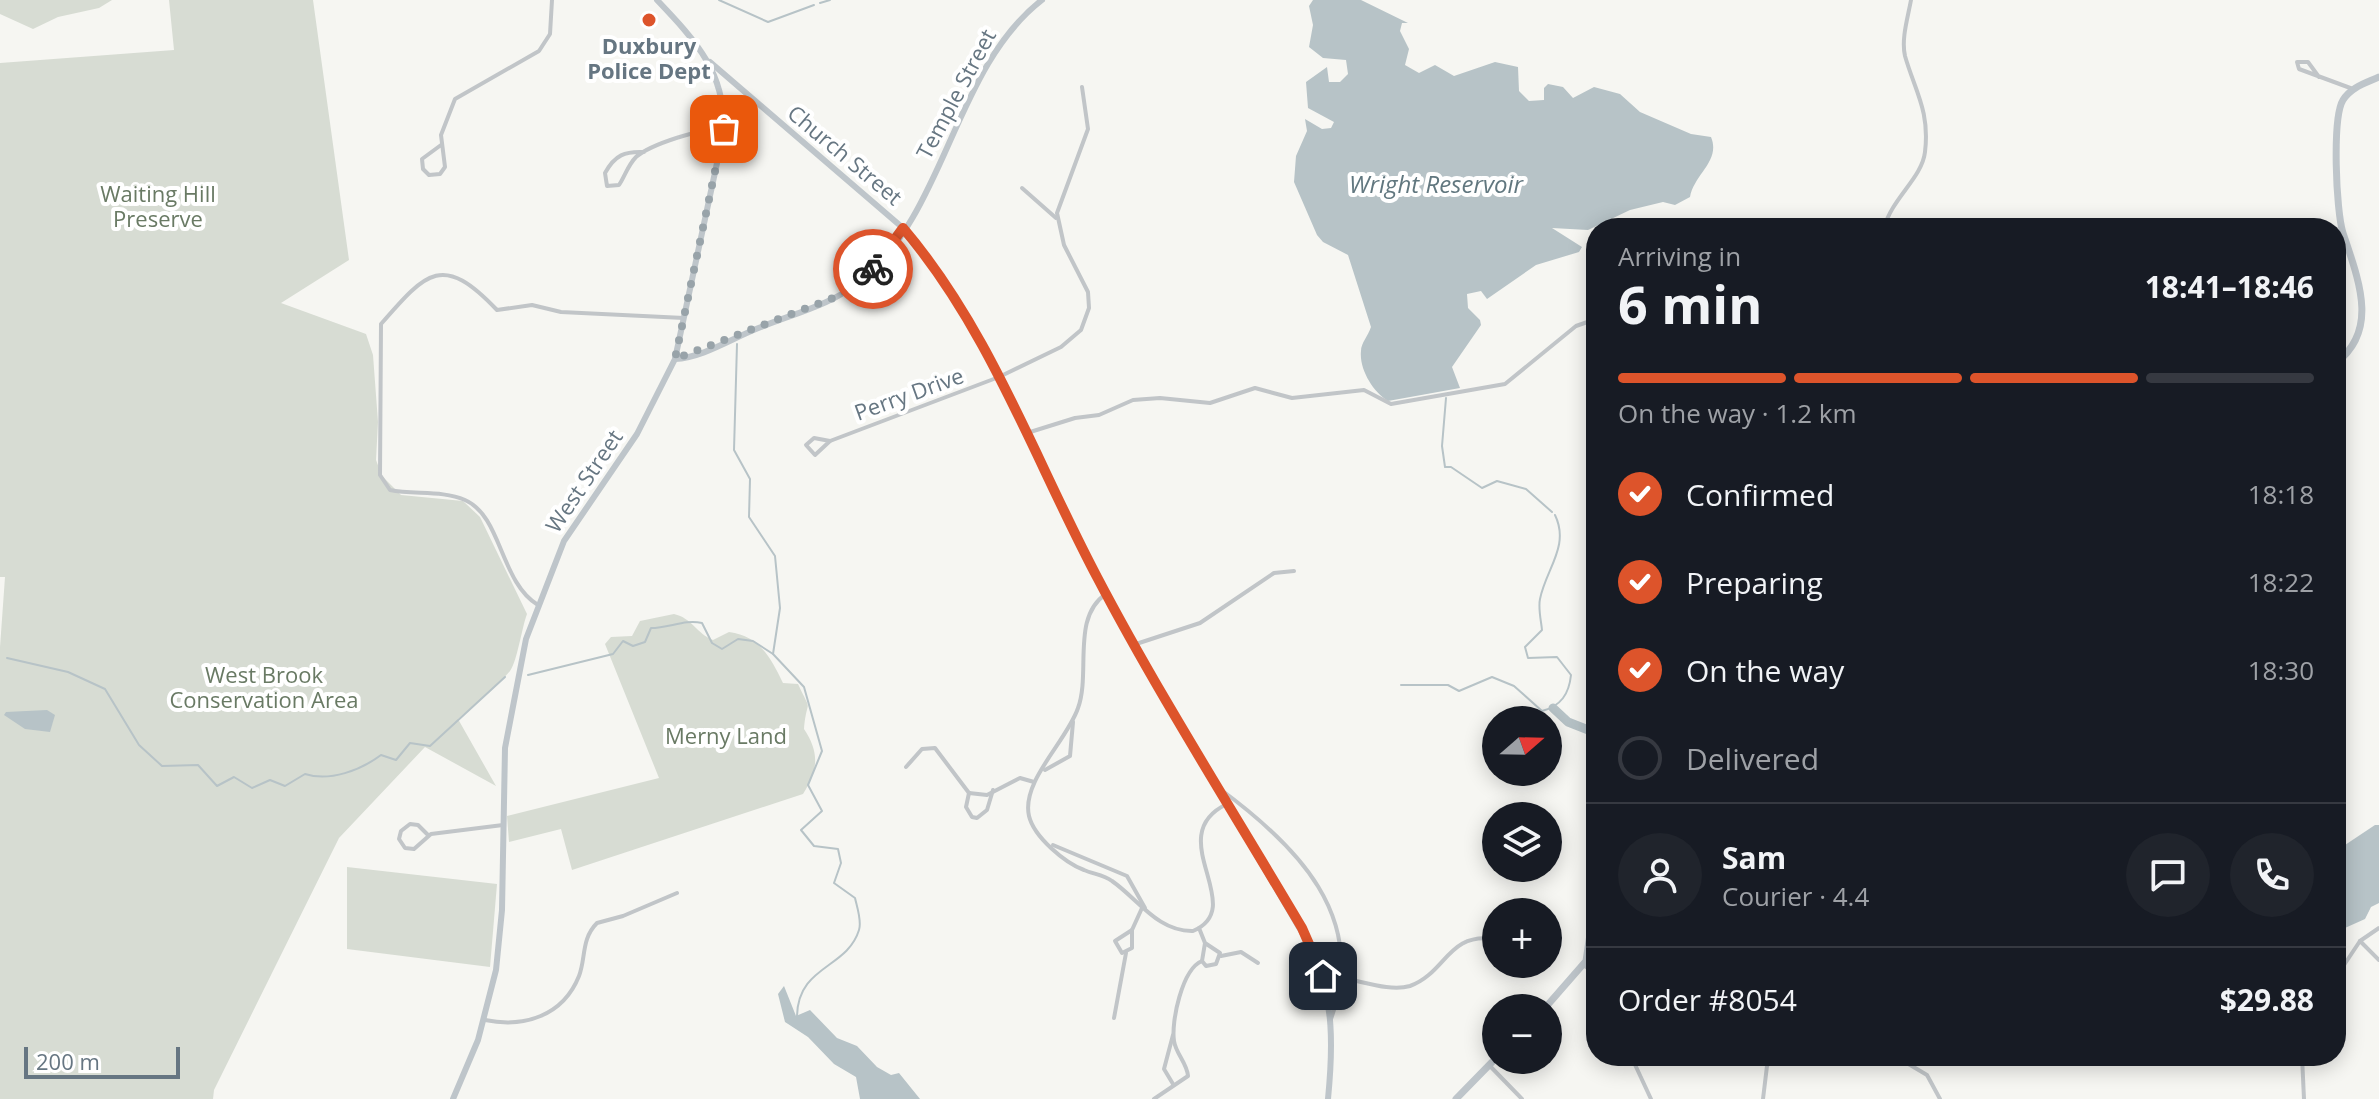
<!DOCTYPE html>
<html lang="en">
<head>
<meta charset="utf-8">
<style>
	:root { --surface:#171b24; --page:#20242c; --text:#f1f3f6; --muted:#9ea1a6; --line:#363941; --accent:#dd542b }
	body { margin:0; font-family:"Open Sans",sans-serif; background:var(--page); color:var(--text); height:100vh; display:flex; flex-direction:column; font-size:30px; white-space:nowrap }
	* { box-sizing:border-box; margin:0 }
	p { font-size:26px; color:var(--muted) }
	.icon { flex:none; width:44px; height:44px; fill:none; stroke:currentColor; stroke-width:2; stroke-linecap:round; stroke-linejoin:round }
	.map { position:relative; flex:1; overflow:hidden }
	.panel { position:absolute; left:1586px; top:218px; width:760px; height:848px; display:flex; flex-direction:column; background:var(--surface); border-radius:32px; box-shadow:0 4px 20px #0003 }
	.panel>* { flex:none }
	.needle { width:52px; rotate:70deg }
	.fabs { position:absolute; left:1482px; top:706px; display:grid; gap:16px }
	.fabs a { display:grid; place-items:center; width:80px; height:80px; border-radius:50%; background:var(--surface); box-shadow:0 4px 20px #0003; font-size:40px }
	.scale { position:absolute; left:24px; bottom:20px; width:156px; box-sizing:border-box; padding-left:8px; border:4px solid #667682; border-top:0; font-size:22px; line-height:28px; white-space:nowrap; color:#667682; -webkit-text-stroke:6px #fff; paint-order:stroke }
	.pin { position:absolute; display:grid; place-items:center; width:68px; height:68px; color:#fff; margin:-34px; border-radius:16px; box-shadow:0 4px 12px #0006 }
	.courier { position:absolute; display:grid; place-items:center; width:80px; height:80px; margin:-40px; border:6px solid #dd542b; border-radius:50%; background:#fff; color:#222; box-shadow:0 2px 10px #0007 }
	.head em { font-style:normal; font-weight:700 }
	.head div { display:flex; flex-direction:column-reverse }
	.head { display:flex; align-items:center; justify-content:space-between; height:136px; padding:0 32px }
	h1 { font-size:52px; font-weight:700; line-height:60px }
	.bar { display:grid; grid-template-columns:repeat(4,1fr); gap:12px 8px; align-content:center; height:96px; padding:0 32px }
	.bar i { height:10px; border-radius:6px; background:var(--line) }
	.bar .current { background:var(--accent) }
	.bar p { grid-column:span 4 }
	.line { display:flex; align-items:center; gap:20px; padding:0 32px; border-top:2px solid var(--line) }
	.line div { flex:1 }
	.round { display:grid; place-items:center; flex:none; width:84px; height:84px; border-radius:42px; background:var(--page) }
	ol { padding:0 32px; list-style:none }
	li { display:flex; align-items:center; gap:24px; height:88px }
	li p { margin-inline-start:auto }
	li .icon { padding:8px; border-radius:50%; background:var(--accent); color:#fff; stroke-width:4 }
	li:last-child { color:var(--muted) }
	li i { width:44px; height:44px; border:4px solid var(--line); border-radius:50% }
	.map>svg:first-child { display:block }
	.green { fill:#d7dcd3 }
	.water { fill:#b7c3c7 }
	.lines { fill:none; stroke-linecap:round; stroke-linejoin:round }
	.stream { stroke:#b7c3c7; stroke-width:2 }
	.river { stroke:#b7c3c7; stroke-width:9 }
	.street { stroke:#c1c5c8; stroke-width:4 }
	.secondary { stroke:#bec5ca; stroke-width:6 }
	.primary { stroke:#bec5ca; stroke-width:7 }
	.done { stroke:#98a3a9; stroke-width:8; stroke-dasharray:0 14.4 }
	.route { stroke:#dd542b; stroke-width:10 }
	.poi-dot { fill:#dd542b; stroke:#fff; stroke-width:3 }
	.labels { text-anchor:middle; stroke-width:8; stroke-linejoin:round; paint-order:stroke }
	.poi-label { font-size:22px; font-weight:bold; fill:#667682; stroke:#fff }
	.street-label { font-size:22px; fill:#667682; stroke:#fff }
	.park-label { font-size:22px; fill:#697a64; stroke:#fff }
	.water-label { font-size:24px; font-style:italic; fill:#61777f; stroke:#fff }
</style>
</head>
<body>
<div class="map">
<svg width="2379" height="1099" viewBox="0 0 2379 1099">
	<rect width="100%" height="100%" fill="#f6f6f2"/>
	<g class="green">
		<path d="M0,0H112L99,8L58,17L33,29L0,14Z"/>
		<path d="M169,0H313L349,260L281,303L366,334L373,355L378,422L376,460L382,476L401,495L463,501L480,517L527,614C522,627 517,662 510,671C495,689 476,703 458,719L496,786L425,747L339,838L214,1090L213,1099H0V647L5,577H0V63L174,50Z"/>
		<path d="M674,614C692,618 697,634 713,640L729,632C759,636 770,656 783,683L798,684C813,716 807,695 804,729C820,753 818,770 803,794L572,870L561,829L509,842L507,816L659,778L605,644L611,637L632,636L640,621Z"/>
		<path d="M347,867L497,884L490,967L347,949Z"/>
	</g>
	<g class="water">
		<path d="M1313,0H1361L1408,23H1402L1400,31L1409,49L1405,65L1419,73L1435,65L1454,76L1495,62L1518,67L1519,91L1529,101L1544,100V88L1548,84L1563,87L1573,98L1594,87L1620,94L1640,112L1691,134L1711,137C1721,161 1694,174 1690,197L1675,205L1663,202L1630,210L1588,230L1552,228L1582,247L1579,252L1536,265L1487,299L1481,291L1467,294L1468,308L1480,320L1481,325L1452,367L1460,388L1388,401C1373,392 1359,369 1361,351C1361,343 1368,336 1371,327L1348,255L1323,242L1317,235L1294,182L1296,156L1307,131L1305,119L1322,129L1331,128L1334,122L1308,108L1306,82L1327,67L1329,82H1340L1348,74L1346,60L1323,58L1309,47L1313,25L1309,6Z"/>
		<path d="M47,710L55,715L50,732L25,729L4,715L6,712Z"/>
		<path d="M2375,825H2379V903L2371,907L2365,919L2336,932V851Z"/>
		<path d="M784,986L796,1016L810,1010L837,1038L857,1046L877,1067L891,1075L899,1073L920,1099H860L856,1077L834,1064L808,1037L785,1022L778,994Z"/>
	</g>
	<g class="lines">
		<g class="stream">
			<path d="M719,0L768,22L814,5"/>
			<path d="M820,3L830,0"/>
			<path d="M737,344L734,450L750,479L749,517L775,556L780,608L773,654"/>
			<path d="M1446,398L1442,446L1445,467H1451L1482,488L1497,481L1526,489L1552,512"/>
			<path d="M7,658L68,672L105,689L139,745L162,766L198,765L217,786L234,777L252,788L270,780L285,786L305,774C330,782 361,770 381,755L396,760L410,743L430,746L505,677"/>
			<path d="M528,675L613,654L623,641L633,646L645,642L651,628C669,628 685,619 702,623L712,643L722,649L738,639L753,641L773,654L804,687L822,751L808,785L822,811L801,830L814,846L838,849L841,863L834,883L855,898C857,907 862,921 859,930C847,969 798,965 797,1016"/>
			<path d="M1401,685H1448L1459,691L1492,677L1514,686L1542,711C1561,706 1569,694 1571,675L1557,657L1528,658L1525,647L1542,630C1541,620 1538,608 1540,599C1546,569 1570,546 1555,515"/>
		</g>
		<path class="river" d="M1553,708L1568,722L1596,733"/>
		<g class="street">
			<path d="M2319,77L2308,62H2297L2299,69L2353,89"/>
			<path d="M441,145L422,159L423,169L429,175L440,174L445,167L441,135L455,99L539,51L550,34L552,0"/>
			<path d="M644,152C625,151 615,155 605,173L607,186L619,185C625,176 628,165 636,157C651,144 702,128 722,129"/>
			<path d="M1022,188L1056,218"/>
			<path d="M1884,228C1892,198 1922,178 1925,152C1930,111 1915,91 1905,56C1901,39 1908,17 1911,0"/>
			<path d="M1027,433L1075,418L1099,415L1133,400L1160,398L1210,403L1255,388L1292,398L1364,390L1391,404L1505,384L1576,326L1596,319"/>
			<path d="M814,438L830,441L815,455L806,445Z"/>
			<path d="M830,441L999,377L1061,347L1081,330L1089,308L1088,292L1064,245L1057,213L1088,129L1082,87"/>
			<path d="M1106,594C1071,617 1091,673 1078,708C1067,741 1021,781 1029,816C1034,837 1065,863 1084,870C1093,874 1104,875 1112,881C1138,899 1158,932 1193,931C1250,907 1160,836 1227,804"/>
			<path d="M538,605C500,582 502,516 465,500C442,490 414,495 390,490L380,475L381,324C427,271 443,253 497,310L532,305L561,312L684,318"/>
			<path d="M1133,645L1200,623L1274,573L1294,571"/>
			<path d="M906,767L922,749L935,748L969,793"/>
			<path d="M1045,770L1070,756L1073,722"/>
			<path d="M1220,789C1296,845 1369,917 1331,1019"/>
			<path d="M969,793L987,795L1020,778L1034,782"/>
			<path d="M969,793L966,807L972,817L977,818L987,810L993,790"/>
			<path d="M428,835L418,825L410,824L401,831L399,839L405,848L414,849L431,834L503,825"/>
			<path d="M1053,845L1127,876L1145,908"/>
			<path d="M1199,928L1205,943L1202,961L1206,966L1216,964L1220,953L1205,943"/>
			<path d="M1132,930V948L1122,953L1115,941Z"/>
			<path d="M1132,930L1142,908"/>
			<path d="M2360,941L2379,960"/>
			<path d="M1221,956L1241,952L1258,963"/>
			<path d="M1583,965L1596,973"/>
			<path d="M2336,977L2360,941L2379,928"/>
			<path d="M1342,978C1362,981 1390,992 1410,986C1446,973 1448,932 1494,939"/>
			<path d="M1114,1018L1126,953"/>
			<path d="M485,1020C524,1028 563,1016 579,976C586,958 581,939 597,923L623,916L677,893"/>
			<path d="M1173,1035L1164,1069L1173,1084"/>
			<path d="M1631,1056L1651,1099"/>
			<path d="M1895,1056L1927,1075L1940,1099"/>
			<path d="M2302,1056L2304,1099"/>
			<path d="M1489,1065L1522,1099"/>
			<path d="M1154,1099L1188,1076C1187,1063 1176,1054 1174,1041C1171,1022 1182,969 1202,961"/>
			<path d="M1763,1099L1767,1066L1772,1056"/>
		</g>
		<g class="secondary">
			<path d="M710,62L903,228L948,287L984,347L1120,622L1314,953C1334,1002 1333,1048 1328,1099"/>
			<path d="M675,359C703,358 734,337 761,327C793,314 833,304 861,281C947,210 954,68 1042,0"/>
			<path d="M453,1099L478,1040L496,970L502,910L505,748L526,639L564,541L637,434L675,359L723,135C728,75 696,41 657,0"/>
		</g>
		<g class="primary">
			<path d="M2336,363C2379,330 2359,281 2343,233C2336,211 2332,118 2343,100C2351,87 2366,83 2379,77"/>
			<path d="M1545,1008L1586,961L1596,894"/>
			<path d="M1456,1099L1496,1058"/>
		</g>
	</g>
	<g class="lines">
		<path class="done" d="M724,129L675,359L833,298L858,284L873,269"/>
		<path class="route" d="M873,269L903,228C990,330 1035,460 1097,577C1160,697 1233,811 1302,928L1323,976"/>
	</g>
	<circle class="poi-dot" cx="649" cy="20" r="8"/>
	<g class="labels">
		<g class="poi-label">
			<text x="649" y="54">Duxbury<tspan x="649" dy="25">Police Dept</tspan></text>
		</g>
		<g class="street-label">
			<text transform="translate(956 94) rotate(-62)" y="8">Temple Street</text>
			<text transform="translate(845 155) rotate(40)" y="8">Church Street</text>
			<text transform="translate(909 394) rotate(-20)" y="8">Perry Drive</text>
			<text transform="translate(584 481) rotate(-56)" y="8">West Street</text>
		</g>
		<g class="park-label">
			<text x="158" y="202">Waiting Hill<tspan x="158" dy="25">Preserve</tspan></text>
			<text x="264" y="683">West Brook<tspan x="264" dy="25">Conservation Area</tspan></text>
			<text x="726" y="744">Merny Land</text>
		</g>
		<g class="water-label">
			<text x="1436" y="193">Wright Reservoir</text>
		</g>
	</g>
</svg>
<div class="fabs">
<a><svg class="needle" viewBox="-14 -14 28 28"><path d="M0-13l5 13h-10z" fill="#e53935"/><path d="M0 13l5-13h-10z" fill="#9ea1a6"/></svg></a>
<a><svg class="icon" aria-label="layers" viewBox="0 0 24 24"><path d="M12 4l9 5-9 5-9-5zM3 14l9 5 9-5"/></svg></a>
<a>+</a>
<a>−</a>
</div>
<div class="scale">200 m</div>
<div class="pin" style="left:724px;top:129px;background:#ea580c"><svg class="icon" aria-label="bag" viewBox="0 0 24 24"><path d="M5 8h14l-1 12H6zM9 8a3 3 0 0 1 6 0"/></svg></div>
<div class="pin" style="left:1323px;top:976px;background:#1f2937"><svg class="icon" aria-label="home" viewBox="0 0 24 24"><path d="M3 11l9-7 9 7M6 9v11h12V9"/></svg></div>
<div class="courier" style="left:873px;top:269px"><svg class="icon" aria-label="bike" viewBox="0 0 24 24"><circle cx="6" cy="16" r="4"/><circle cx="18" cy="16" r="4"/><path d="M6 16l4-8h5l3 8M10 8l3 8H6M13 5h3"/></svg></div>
<section class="panel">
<div class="head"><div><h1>6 min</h1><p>Arriving in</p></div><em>18:41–18:46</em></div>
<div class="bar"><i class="current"></i><i class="current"></i><i class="current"></i><i></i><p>On the way · 1.2 km</p></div>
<ol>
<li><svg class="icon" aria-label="check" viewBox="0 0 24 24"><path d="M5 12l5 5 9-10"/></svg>Confirmed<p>18:18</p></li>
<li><svg class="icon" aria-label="check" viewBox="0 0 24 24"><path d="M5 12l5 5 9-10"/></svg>Preparing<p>18:22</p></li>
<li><svg class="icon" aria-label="check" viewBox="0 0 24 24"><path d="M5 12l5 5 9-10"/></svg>On the way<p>18:30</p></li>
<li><i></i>Delivered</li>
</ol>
<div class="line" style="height:144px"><a class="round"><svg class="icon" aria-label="person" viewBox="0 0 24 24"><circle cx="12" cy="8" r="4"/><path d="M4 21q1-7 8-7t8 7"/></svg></a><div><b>Sam</b><p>Courier · 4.4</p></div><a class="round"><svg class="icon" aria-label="chat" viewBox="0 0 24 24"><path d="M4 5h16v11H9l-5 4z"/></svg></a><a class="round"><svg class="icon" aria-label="phone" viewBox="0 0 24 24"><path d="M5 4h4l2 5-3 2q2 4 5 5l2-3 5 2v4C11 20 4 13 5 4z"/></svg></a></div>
<div class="line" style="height:104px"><div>Order #8054</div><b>$29.88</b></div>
</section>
</div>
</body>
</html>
